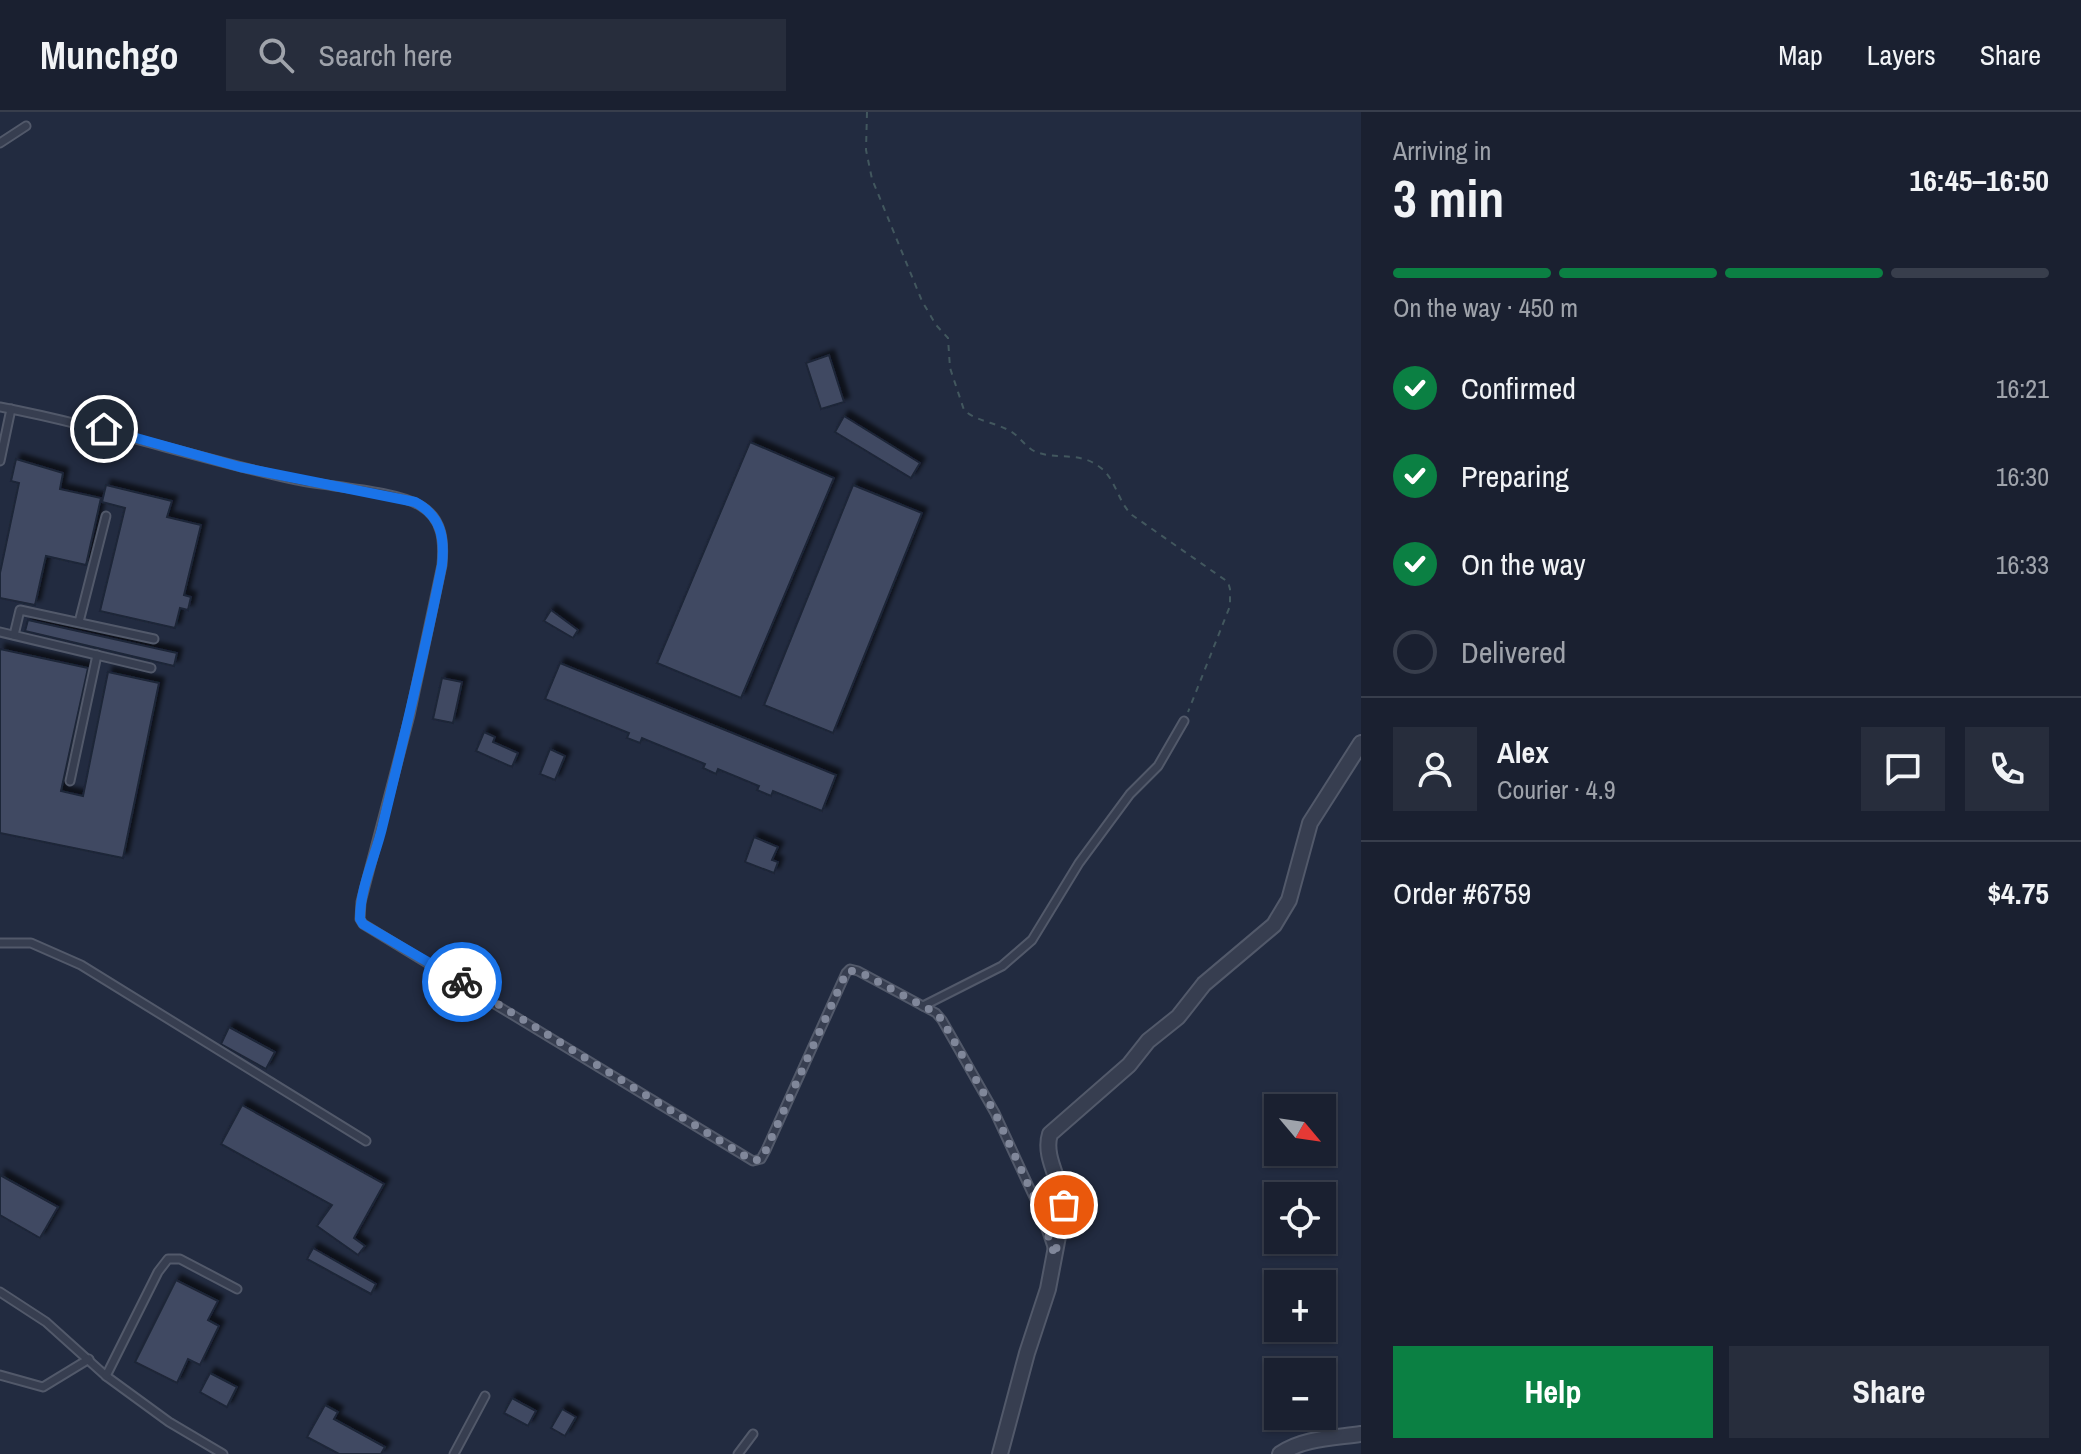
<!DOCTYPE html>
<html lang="en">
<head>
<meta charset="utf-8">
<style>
	:root { --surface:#1a2030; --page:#272d3c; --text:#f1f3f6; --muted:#9fa3ab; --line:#383e4c; --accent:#0b8043 }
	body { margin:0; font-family:"Archivo Narrow",sans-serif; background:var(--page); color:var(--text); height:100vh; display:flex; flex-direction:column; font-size:30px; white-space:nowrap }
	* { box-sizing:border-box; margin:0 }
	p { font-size:26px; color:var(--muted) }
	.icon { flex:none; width:44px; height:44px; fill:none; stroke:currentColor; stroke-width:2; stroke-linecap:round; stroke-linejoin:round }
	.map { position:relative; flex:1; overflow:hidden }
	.sheet { display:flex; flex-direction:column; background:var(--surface); width:720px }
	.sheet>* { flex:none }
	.needle { width:52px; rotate:119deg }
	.buttons { position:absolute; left:1264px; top:982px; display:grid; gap:16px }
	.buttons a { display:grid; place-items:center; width:72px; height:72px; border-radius:0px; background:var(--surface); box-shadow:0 2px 6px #0004,0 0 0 2px var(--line); font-size:40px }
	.pin { position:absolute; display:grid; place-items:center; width:68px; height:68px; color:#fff; margin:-34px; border:4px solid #fff; border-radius:50%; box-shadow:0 2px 8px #0007 }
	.courier { position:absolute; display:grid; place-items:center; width:80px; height:80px; margin:-40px; border:6px solid #1a73e8; border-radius:50%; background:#fff; color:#222; box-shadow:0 2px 10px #0007 }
	.summary em { font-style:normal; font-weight:800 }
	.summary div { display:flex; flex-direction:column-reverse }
	.summary { display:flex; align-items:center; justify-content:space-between; height:136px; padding:0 32px }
	h1 { font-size:52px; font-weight:800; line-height:60px }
	.bar { display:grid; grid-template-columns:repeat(4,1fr); gap:12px 8px; align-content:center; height:96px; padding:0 32px }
	.bar i { height:10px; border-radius:6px; background:var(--line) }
	.bar .current { background:var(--accent) }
	.bar p { grid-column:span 4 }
	.line { display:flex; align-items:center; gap:20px; padding:0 32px; border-top:2px solid var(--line) }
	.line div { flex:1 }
	.round { display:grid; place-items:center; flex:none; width:84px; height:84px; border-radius:0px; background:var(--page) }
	ol { padding:0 32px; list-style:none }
	li { display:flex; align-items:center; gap:24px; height:88px }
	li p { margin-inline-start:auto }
	li .icon { padding:8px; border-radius:50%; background:var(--accent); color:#fff; stroke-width:4 }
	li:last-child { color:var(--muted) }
	li i { width:44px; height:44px; border:4px solid var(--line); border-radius:50% }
	.action { display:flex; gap:16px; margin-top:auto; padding:16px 32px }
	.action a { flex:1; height:92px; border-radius:0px; background:var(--accent); color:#fff; font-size:32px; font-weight:800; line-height:92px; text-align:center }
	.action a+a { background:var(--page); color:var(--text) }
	header { display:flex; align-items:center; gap:48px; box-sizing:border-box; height:112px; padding:0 40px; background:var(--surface); border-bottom:2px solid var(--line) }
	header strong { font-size:38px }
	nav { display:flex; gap:44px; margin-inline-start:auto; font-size:28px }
	.search { width:560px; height:72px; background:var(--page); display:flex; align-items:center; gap:20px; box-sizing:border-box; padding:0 28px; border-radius:0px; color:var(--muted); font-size:30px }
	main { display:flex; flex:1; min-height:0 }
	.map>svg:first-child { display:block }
	.building { fill:#414a62; stroke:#1e2537; stroke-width:2; filter:url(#shadow) }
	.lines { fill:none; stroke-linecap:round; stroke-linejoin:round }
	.service-casing { stroke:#52596a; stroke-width:11 }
	.minor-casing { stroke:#52596a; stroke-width:18 }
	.path { stroke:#42575e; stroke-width:2; stroke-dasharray:6 6; stroke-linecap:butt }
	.service { stroke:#373e50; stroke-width:7 }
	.minor { stroke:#373e50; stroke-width:14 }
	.done { stroke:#80879a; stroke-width:8; stroke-dasharray:0 14.4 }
	.route { stroke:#1a73e8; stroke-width:10 }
</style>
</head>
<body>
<header>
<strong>Munchgo</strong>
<div class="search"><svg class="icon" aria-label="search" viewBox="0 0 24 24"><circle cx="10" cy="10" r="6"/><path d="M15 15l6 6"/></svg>Search here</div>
<nav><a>Map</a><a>Layers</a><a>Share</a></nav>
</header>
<main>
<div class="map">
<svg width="1361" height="1342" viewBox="0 0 1361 1342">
	<defs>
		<filter id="shadow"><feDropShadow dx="5" dy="-5" stdDeviation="2" flood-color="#0009"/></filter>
	</defs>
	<rect width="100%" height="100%" fill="#222b40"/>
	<g class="building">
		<path d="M829,243L844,290L821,297L806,251Z"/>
		<path d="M844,304L920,351L911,366L835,320Z"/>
		<path d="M750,330L834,366L741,586L657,551Z"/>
		<path d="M16,347L63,361L60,377L101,386L86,453L46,444L35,493L0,486V461L19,371L11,369Z"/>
		<path d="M106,373L172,389L167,405L201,413L184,483L191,485L188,498L180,496L175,516L100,499L125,396L102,390Z"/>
		<path d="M853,373L922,401L833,621L764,593Z"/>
		<path d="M551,498L578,518L573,526L544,509Z"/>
		<path d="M28,508L177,541L174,554L25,519Z"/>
		<path d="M0,537L88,556L61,679L83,684L108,560L159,571L123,746L0,721Z"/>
		<path d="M560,551L836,663L822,699L773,679L771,684L757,678L759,674L718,657L716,662L703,656L705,652L642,626L640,631L627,626L629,621L545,587Z"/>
		<path d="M442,566L462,570L453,611L433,607Z"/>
		<path d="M484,620L495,625L493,630L518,641L512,655L476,639Z"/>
		<path d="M550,637L565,644L555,668L540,662Z"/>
		<path d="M754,725L778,735L772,748L778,750L774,761L745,750Z"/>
		<path d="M229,915L275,940L266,957L221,932Z"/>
		<path d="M242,993L384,1072L354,1126L365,1134L358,1143L317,1114L332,1093L221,1032Z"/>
		<path d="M0,1063L58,1095L40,1126L0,1103Z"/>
		<path d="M313,1136L376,1172L371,1182L307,1147Z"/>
		<path d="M176,1168L218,1189L208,1208L219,1214L200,1253L188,1247L177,1271L135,1250Z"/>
		<path d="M210,1261L237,1275L227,1295L200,1280Z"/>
		<path d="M512,1286L536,1299L528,1314L504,1301Z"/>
		<path d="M325,1293L338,1300L334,1307L385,1335L381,1342H339L307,1325Z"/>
		<path d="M562,1297L576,1305L565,1324L551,1316Z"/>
	</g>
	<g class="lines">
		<defs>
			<g id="service">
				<path d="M0,31L26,14"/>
				<path d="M0,295C100,314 196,346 296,368C329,375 394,378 421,394C443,407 444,430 442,453L410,603L361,790L360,807L363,812L753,1049L761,1047L766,1038L846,861L850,857L858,859L936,901L942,908L995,1001L1039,1096L1053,1138"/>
				<path d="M0,349L11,297"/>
				<path d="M79,510L106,404"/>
				<path d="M0,520L151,556"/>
				<path d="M14,523L20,498L154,527"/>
				<path d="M70,669L97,543"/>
				<path d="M0,831H31L81,853L366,1029"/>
				<path d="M923,894L1002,854L1032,828L1079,751L1130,682L1158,654L1184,609"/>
				<path d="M0,1180L46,1210L106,1264L169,1310L223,1342"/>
				<path d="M0,1263L43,1275L89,1247"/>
				<path d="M106,1264L158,1160L168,1147H180L237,1177"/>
				<path d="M454,1342L485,1284"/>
				<path d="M738,1342L753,1322"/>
			</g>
			<g id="minor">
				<path d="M1000,1342L1027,1241L1048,1177L1063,1098C1065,1073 1042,1047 1050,1022L1129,953L1148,929L1178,905L1204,872L1274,813L1289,788L1310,711L1361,631"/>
				<path d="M1280,1342C1303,1326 1334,1326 1361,1322"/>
			</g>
		</defs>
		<use href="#service" class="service-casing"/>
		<use href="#minor" class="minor-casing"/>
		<path class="path" d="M867,0L866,38L872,67L922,189L936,213L948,226L950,256L964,298C977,310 995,310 1010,319C1019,324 1025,334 1034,339C1056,349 1079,338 1101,356C1116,368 1118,390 1132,403L1228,470L1230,477V494L1188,600"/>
		<use href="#service" class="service"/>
		<use href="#minor" class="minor"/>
	</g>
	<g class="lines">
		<path class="done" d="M462,870L753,1049L761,1047L766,1038L847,859H858L936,901L942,908L995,1001L1039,1096L1055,1144L1064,1093"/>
		<path class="route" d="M104,317L240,355L415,390C441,404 445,425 442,453C425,540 404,626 383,712C376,744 360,774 360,807L363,812L462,870"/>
	</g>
</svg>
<div class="buttons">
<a><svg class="needle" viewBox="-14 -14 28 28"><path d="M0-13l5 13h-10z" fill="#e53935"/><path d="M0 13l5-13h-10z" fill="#9fa3ab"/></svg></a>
<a><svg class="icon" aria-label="locate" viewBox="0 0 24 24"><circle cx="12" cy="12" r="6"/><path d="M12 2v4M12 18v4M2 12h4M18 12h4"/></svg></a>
<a>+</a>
<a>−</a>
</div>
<div class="pin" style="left:1064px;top:1093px;background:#ea580c"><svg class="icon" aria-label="bag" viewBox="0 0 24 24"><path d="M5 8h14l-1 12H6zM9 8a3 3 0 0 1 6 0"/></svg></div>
<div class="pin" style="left:104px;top:317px;background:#1f2937"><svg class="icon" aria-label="home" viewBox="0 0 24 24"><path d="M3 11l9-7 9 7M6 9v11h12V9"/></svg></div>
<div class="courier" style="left:462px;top:870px"><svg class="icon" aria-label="bike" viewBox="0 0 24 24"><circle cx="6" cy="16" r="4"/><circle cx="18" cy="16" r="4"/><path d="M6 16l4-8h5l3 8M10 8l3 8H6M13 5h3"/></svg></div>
</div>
<section class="sheet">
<div class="summary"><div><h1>3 min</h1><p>Arriving in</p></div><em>16:45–16:50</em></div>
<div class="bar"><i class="current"></i><i class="current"></i><i class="current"></i><i></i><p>On the way · 450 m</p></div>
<ol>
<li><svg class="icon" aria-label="check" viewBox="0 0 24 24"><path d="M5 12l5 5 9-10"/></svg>Confirmed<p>16:21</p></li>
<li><svg class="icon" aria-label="check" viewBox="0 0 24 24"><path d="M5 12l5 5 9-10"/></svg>Preparing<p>16:30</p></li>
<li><svg class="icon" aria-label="check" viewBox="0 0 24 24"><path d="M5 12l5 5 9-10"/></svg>On the way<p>16:33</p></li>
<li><i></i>Delivered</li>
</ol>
<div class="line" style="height:144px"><a class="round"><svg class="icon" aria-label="person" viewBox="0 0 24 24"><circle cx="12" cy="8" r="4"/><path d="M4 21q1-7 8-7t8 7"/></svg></a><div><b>Alex</b><p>Courier · 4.9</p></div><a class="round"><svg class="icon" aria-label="chat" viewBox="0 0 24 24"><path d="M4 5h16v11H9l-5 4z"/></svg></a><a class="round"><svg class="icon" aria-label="phone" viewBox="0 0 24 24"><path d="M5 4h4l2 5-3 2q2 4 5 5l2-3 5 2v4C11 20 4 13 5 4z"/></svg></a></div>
<div class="line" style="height:104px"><div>Order #6759</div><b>$4.75</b></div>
<div class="action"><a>Help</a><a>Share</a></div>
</section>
</main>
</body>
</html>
